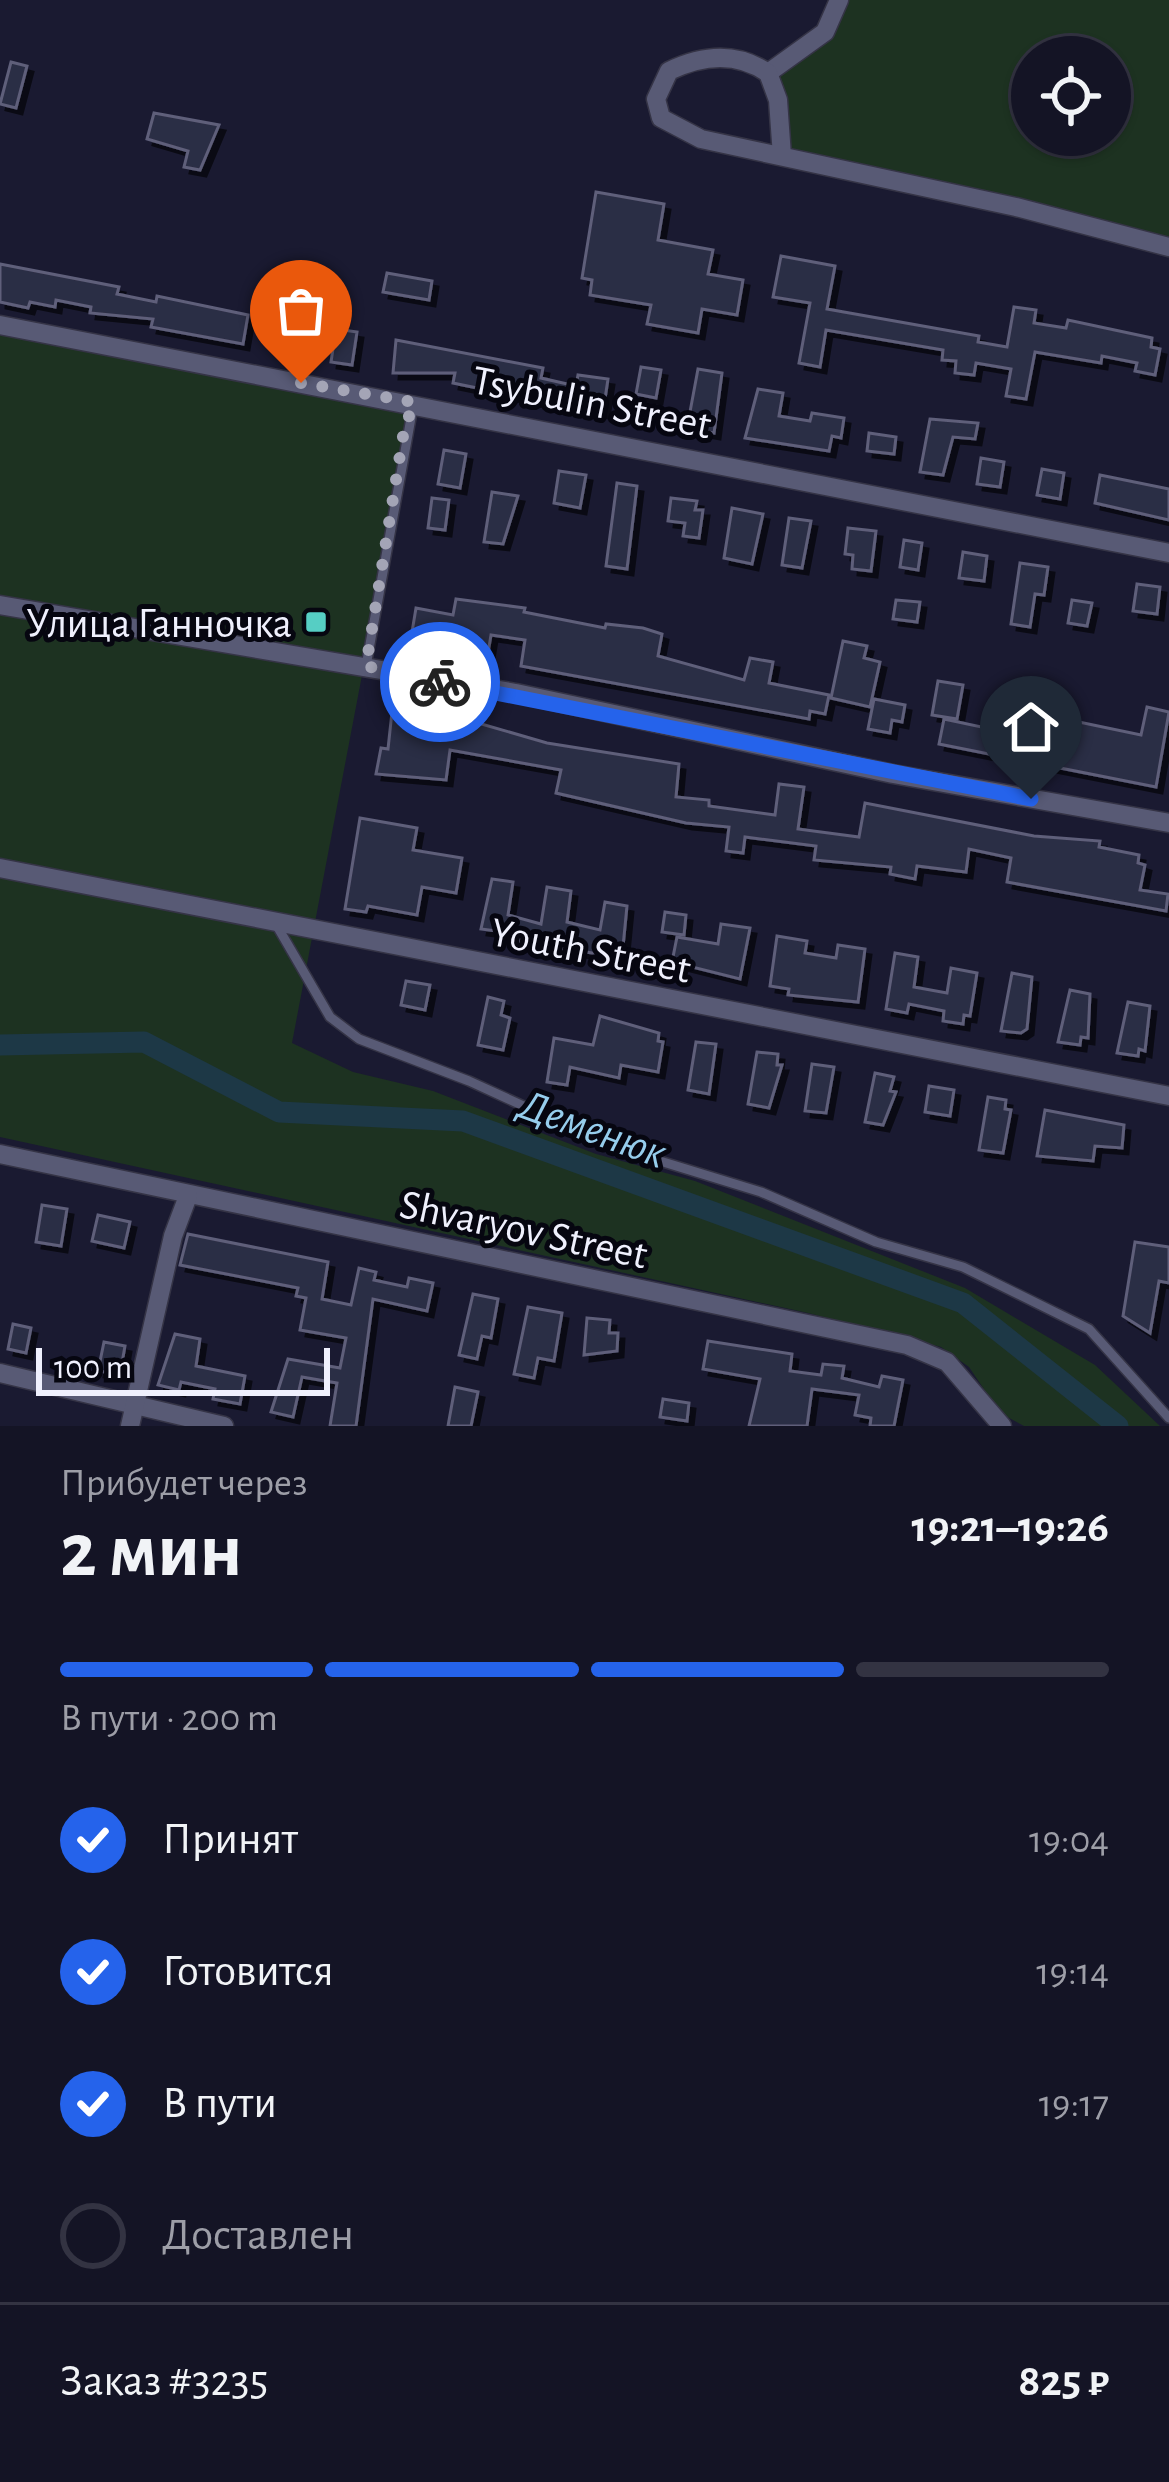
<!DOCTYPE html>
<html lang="ru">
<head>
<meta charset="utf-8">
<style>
	:root { --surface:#141425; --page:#212132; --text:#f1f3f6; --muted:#9d9ea7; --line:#333342; --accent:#2563eb }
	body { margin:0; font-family:"Alegreya Sans",sans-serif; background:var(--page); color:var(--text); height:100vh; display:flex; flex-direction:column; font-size:45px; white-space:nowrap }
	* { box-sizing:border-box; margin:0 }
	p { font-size:39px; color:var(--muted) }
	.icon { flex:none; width:66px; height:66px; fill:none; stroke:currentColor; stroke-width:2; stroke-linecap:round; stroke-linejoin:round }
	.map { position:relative; height:1426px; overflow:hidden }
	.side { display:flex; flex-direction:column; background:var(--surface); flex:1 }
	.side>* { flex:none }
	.fabs { position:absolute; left:1011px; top:36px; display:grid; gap:24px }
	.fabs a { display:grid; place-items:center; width:120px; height:120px; border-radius:50%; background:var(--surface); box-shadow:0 3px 9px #0004,0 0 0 3px var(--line); font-size:60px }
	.scale { position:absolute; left:36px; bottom:30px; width:294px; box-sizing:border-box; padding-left:12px; border:6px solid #eff0fd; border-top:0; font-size:33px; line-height:42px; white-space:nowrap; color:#eff0fd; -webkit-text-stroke:9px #060610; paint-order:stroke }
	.pin { position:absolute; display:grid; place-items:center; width:102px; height:102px; color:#fff; margin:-123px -51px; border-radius:50% 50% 50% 0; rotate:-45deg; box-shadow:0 0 12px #0007 }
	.pin .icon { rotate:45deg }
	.courier { position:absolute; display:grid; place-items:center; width:120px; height:120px; margin:-60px; border:9px solid #2563eb; border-radius:50%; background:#fff; color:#222; box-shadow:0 3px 15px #0007 }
	.overview em { font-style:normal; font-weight:600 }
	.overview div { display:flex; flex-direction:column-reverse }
	.overview { display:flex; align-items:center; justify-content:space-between; height:204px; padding:0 60px }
	h1 { font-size:78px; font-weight:600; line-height:90px }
	.bar { display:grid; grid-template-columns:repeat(4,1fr); gap:18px 12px; align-content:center; height:144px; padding:0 60px }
	.bar i { height:15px; border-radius:9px; background:var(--line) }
	.bar .current { background:var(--accent) }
	.bar p { grid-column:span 4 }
	.line { display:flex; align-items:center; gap:30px; padding:0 60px; border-top:3px solid var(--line) }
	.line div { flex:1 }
	ol { padding:0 60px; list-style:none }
	li { display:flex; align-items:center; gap:36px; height:132px }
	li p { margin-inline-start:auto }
	li .icon { padding:12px; border-radius:50%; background:var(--accent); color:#fff; stroke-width:4 }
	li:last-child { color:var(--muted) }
	li i { width:66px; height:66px; border:6px solid var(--line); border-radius:50% }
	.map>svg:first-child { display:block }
	.green { fill:#1d3221; fill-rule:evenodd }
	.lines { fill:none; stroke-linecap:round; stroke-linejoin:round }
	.canal { stroke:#1d3846; stroke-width:21 }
	.building { fill:#2c2d44; stroke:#5e5f7a; stroke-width:3; filter:url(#shadow) }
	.lane-casing { stroke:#353446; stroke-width:12 }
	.street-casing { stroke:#353446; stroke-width:21 }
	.lane { stroke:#585a75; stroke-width:9 }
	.street { stroke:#585a75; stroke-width:18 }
	.done { stroke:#a4a5b6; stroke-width:12; stroke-dasharray:0 21.6 }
	.route { stroke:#2563eb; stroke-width:15 }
	.poi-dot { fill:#56cec4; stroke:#060610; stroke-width:4.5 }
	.labels { text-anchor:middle; stroke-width:10; stroke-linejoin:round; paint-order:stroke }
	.street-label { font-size:42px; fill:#eff0fd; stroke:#060610 }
	.poi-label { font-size:42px; fill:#eff0fd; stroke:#060610; text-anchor:end }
	.water-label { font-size:45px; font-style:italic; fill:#96cdec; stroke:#060610 }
</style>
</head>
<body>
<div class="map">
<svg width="1169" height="1426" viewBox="0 0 1169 1426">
	<defs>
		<filter id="shadow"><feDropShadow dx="6" dy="6" stdDeviation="0" flood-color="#0009"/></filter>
	</defs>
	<rect width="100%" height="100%" fill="#1a1a31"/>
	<g class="green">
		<path d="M839,0H1169V247L782,156L768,73L825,32ZM1032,57H1110V135H1032Z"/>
		<path d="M0,325L414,402L292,1043L353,1072L433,1091L596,1154L695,1181L965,1288L1095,1365L1160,1426H1024L1000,1413L969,1367L941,1347L808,1313L0,1137Z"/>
	</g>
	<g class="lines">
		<path class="canal" d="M0,1045L144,1042L279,1112L463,1121L963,1303L1118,1426"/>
	</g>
	<g class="building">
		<path d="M11,62L27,66L16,108L0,104Z"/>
		<path d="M154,113L219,125L200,170L184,167L188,151L147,139Z"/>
		<path d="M596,192L664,204L658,240L713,250L708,274L743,280L737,315L702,309L698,333L647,324L651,305L590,295L592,280L582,278Z"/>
		<path d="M781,256L835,266L827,309L979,336L978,342L1007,347L1014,307L1036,310L1034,323L1066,328L1068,320L1152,338L1151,347L1160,349L1155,375L1135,371L1137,363L1102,356L1101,363L1035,352L1026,399L1006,396L1011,369L976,363L974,375L955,373L956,361L942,360L943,350L826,330L820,367L799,363L810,303L773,297Z"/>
		<path d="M0,264L119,287L117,294L156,302L157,296L248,315L243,344L151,327L153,319L90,313L91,307L56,300L55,307L30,302L28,308L0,302Z"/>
		<path d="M387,273L432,281L429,300L383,292Z"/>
		<path d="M279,320L298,323L300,353L274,349Z"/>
		<path d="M336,329L357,332L352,365L331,362Z"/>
		<path d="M396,340L543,368L541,378L576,386L578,375L608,379L603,412L573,408L574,400L537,392L535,400L453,383L455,373H393Z"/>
		<path d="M641,367L661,370L656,398L636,394Z"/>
		<path d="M698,369L722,373L714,433L687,428Z"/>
		<path d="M758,389L783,393L779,416L810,421L812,413L844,418L841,438L832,436L829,451L745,438Z"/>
		<path d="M930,419L978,423L975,439L953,437L943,475L920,472Z"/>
		<path d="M869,433L896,437L894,454L867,451Z"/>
		<path d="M444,450L466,454L460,488L438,484Z"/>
		<path d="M981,458L1004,462L1000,487L977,484Z"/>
		<path d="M1042,469L1064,473L1060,499L1037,495Z"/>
		<path d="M559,471L586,475L580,508L554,503Z"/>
		<path d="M1100,475L1169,489V520L1095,503Z"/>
		<path d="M617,483L637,486L627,569L606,566Z"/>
		<path d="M492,492L518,496L503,544L484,542Z"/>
		<path d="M432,498L449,500L445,530L428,528Z"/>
		<path d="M671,498L697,501L695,510H703L699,538L683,536L685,523L668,521Z"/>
		<path d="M732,508L763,514L752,564L724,558Z"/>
		<path d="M789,518L811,521L802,568L782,565Z"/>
		<path d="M848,528L876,531L871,571L852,569L853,555L845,554Z"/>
		<path d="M904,540L922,543L918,570L900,567Z"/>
		<path d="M963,552L987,556L984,581L959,578Z"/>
		<path d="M1020,563L1048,567L1044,595L1035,594L1030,627L1011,624Z"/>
		<path d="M1137,584L1160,587L1157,614L1133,611Z"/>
		<path d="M456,599L525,608L524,612L605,628L606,624L643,628L662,634L658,656L744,680L750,658L773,662L769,683L829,695L825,714L810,711L809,719L521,666L525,640L491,635L487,659L410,644L416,608L453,615Z"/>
		<path d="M896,600L920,602L917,622L893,619Z"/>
		<path d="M1072,600L1092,603L1087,626L1068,623Z"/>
		<path d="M843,641L867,646L864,658L880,662L870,707L831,698Z"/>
		<path d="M938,681L963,685L957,719L932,715Z"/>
		<path d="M874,699L905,705L902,722L892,720L890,733L868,729Z"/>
		<path d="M1147,707L1169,712L1156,787L939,744L944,719L1047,741L1055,717L1141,735Z"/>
		<path d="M392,712L478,723L547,743L679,764L676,797L709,800V806L775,815L779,784L804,787L798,829L859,837L865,803L1034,836L1100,841L1099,847L1139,855L1138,863L1145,865L1140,890L1168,894L1166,911L1007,882L1011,858L969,849L966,872L917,866L915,879L890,874L891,867L814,860L816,846L745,837L743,853L726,851L729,827L686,823L556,793L561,770L450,750L446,780L376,774L381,748L388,749Z"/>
		<path d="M360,818L417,828L413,850L462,858L456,893L422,887L417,915L368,906L366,912L345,909Z"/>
		<path d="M492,879L513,882L508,915L541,924L547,887L571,891L567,922L600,930L605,902L627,906L622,957L519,943L520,934L481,929Z"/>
		<path d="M665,912L686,915L684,935L662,932Z"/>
		<path d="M721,924L750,928L740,979L672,962L677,937L718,944Z"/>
		<path d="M777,936L807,941L805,953L836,958L838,945L865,949L858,1002L788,995L789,989L770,986Z"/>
		<path d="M895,953L918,957L914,987L947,993L951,968L977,973L970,1016L964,1015L963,1024L943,1021L944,1011L909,1004L907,1013L886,1009Z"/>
		<path d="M1012,973L1032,977L1027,1029L1021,1033L1001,1031Z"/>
		<path d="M406,981L430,985L425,1010L401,1005Z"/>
		<path d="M1070,990L1090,994L1088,1038L1081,1037L1080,1045L1058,1042Z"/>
		<path d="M488,997L504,1001L501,1015L510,1018L503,1050L478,1045Z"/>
		<path d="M1128,1002L1150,1006L1145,1051L1139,1049L1138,1056L1117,1053Z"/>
		<path d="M600,1016L659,1033L658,1041L663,1042L658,1072L621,1065L619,1078L570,1067L567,1085L547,1082L554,1038L593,1045Z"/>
		<path d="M696,1042L716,1044L709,1094L688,1090Z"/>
		<path d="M757,1052L778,1054L777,1065H782L769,1108L748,1104Z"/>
		<path d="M812,1064L834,1067L826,1113L805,1111Z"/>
		<path d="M875,1073L894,1077L890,1091L896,1092L883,1125L865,1122Z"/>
		<path d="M929,1086L954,1090L950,1116L925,1112Z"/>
		<path d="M988,1097L1006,1100L1005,1109L1011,1110L1003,1153L979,1150Z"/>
		<path d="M1045,1110L1124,1125L1122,1148L1095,1146L1093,1161L1037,1156Z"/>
		<path d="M42,1205L67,1209L61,1246L36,1242Z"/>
		<path d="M98,1215L130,1222L124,1248L92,1241Z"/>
		<path d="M188,1234L328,1262L322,1299L351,1305L359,1268L376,1272L374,1280L407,1287L409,1278L433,1283L427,1311L373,1299L356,1426H330L337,1383L302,1377L293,1417L271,1412L288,1359L340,1368L346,1338L300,1330L306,1298L296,1296L298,1288L180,1265Z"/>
		<path d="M1135,1242L1169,1247V1283L1159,1281L1150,1333L1123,1316Z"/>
		<path d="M473,1294L498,1299L491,1338L482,1336L477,1359L459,1355Z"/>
		<path d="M528,1307L562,1313L554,1361L538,1358L534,1378L514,1374Z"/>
		<path d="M587,1318L610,1320L609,1333H618L617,1351L584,1355Z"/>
		<path d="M13,1324L31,1328L26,1353L8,1349Z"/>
		<path d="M175,1334L200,1339L196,1366L245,1376L240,1404L213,1399L215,1389L181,1382L179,1390L158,1385Z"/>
		<path d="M708,1341L792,1354L790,1371L821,1375L823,1364L844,1366L842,1378L879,1387L882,1376L903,1380L894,1426H870L871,1418L855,1415L859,1395L812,1389L807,1426H749L760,1379L703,1369Z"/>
		<path d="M104,1342L125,1346L120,1374L98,1371Z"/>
		<path d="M455,1387L478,1392L471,1426H448Z"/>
		<path d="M663,1399L689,1403L687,1421L660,1417Z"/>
	</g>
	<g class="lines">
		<defs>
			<g id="lane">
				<path d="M366,666L413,407"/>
				<path d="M277,926L330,1017L359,1039L469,1081L611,1146L761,1192L876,1242L963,1267L1089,1329L1169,1418"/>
			</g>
			<g id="street">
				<path d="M768,73L825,32L839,0"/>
				<path d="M782,156L778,100L768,73C736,51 702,55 669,71L656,99L661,118L701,139L1016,207L1169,247"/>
				<path d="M0,325L1169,553"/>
				<path d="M0,605L516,693L893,774L1169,823"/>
				<path d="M0,868L1169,1096"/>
				<path d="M0,1154L907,1345L947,1362L1002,1426"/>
				<path d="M0,1373L224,1426"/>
				<path d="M130,1426L173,1236L188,1196"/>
			</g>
		</defs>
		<use href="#lane" class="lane-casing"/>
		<use href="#street" class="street-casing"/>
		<use href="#lane" class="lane"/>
		<use href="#street" class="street"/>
	</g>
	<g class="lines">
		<path class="done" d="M301,383L414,402L404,430L366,666L440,682"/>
		<path class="route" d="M440,682L1031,799"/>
	</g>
	<rect class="poi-dot" x="304" y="610" width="24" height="24" rx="6"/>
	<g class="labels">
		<g class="street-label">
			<text transform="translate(592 401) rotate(11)" y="15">Tsybulin Street</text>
			<text transform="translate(591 949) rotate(11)" y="15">Youth Street</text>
			<text transform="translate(524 1228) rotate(12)" y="15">Shvaryov Street</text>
		</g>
		<g class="poi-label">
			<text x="292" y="637">Улица Ганночка</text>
		</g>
		<g class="water-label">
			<text transform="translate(593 1127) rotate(20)" y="16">Деменюк</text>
		</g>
	</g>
</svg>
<div class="fabs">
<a><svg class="icon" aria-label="locate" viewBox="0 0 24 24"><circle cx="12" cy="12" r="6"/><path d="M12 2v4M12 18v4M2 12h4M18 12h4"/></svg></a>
</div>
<div class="scale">100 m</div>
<div class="pin" style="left:301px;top:383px;background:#ea580c"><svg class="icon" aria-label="bag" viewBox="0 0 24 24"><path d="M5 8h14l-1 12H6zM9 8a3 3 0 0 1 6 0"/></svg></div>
<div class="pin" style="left:1031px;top:799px;background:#1f2937"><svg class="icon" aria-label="home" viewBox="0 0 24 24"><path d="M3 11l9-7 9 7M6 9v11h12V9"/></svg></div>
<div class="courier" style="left:440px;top:682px"><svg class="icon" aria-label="bike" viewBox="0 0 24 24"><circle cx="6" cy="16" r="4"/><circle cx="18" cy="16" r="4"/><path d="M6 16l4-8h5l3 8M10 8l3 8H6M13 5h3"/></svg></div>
</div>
<section class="side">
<div class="overview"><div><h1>2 мин</h1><p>Прибудет через</p></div><em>19:21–19:26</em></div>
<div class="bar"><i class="current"></i><i class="current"></i><i class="current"></i><i></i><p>В пути · 200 m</p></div>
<ol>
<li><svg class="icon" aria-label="check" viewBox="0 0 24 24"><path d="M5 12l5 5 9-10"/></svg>Принят<p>19:04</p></li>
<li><svg class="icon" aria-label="check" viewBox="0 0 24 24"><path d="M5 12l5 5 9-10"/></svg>Готовится<p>19:14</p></li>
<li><svg class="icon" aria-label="check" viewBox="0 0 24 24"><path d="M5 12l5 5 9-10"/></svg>В пути<p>19:17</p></li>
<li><i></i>Доставлен</li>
</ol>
<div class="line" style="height:156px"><div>Заказ #3235</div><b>825 ₽</b></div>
</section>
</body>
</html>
